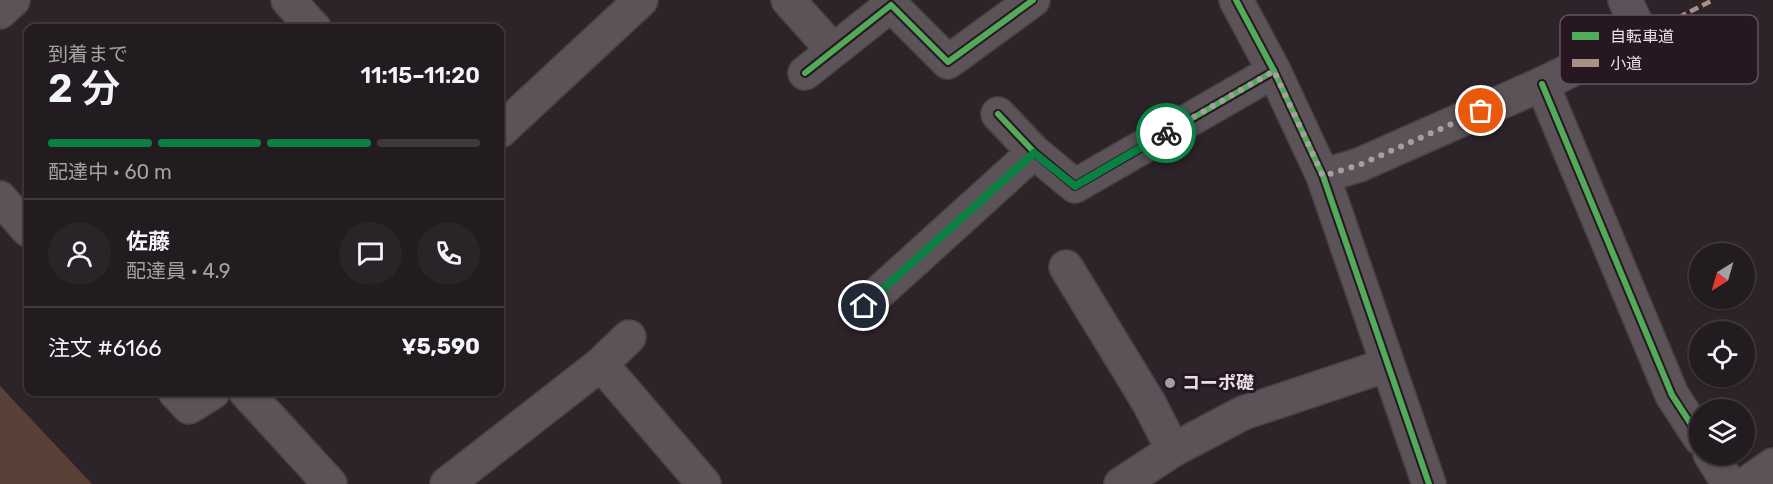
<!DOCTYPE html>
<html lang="ja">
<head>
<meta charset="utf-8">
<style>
	:root { --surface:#221b1f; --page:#2a2428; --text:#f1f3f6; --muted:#a2a1a4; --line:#3f393d; --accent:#0b8043 }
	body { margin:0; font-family:Rubik,"Noto Sans JP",sans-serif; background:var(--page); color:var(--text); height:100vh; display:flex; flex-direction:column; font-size:22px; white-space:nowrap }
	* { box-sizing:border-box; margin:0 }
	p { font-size:20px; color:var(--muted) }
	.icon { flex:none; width:33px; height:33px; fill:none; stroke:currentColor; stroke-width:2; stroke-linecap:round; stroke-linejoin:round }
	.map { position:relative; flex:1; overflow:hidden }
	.drawer { position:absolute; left:24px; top:24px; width:480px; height:372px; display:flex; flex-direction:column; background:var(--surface); border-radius:12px; box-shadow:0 2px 4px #0004,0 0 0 2px var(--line) }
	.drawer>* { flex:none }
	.needle { width:39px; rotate:217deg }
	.fabs { position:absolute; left:1689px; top:243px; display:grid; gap:12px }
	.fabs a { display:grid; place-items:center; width:66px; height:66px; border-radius:50%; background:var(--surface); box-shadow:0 2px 4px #0004,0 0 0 2px var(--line); font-size:30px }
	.pin { position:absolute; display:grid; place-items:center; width:51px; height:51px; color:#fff; margin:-26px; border:3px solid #fff; border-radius:50%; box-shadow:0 2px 6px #0007 }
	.courier { position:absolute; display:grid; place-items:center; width:60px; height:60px; margin:-30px; border:4px solid #0b8043; border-radius:50%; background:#fff; color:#222; box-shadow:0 2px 8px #0007 }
	.overview em { font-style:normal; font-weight:600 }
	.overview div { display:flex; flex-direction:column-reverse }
	.overview { display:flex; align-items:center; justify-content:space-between; height:102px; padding:0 24px }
	h1 { font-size:39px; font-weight:600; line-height:45px }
	.bar { display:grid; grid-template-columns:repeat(4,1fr); gap:9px 6px; align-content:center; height:72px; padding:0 24px }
	.bar i { height:8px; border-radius:4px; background:var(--line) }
	.bar .selected { background:var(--accent) }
	.bar p { grid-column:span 4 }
	.line { display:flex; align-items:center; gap:15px; padding:0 24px; border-top:2px solid var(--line) }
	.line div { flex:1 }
	.round { display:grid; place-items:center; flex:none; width:63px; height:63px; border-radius:32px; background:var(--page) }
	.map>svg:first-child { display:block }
	.green { fill:#594138 }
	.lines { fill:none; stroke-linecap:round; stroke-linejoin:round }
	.minor-casing { stroke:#484044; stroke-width:36 }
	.minor { stroke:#5b5357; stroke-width:33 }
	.quiet { stroke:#ac8f84; stroke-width:4.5; stroke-dasharray:9 4.5; stroke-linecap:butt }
	.cycleway-casing { stroke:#271721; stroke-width:10 }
	.cycleway { stroke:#51ab58; stroke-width:6 }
	.done { stroke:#a89da3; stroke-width:6; stroke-dasharray:0 10.8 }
	.route { stroke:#0b8043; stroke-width:8 }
	.poi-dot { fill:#a89da3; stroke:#271721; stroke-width:2 }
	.labels { text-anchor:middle; stroke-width:6; stroke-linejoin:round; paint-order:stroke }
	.poi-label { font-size:18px; font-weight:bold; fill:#eadee5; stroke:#271721; text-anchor:start }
	.key { fill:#271721; stroke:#62535c; stroke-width:1.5 }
	.key-label { font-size:16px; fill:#eadee5 }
</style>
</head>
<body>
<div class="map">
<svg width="1773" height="484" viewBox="0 0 1773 484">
	<rect width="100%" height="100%" fill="#2d2429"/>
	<path class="green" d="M0,386L92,484H0Z"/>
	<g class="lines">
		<defs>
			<g id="minor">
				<path d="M288,0L314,28"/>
				<path d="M788,0L833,50"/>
				<path d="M1236,0L1274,71L1323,176L1429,484"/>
				<path d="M0,12L13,0"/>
				<path d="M805,73L891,5L948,62L1033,0"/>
				<path d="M1542,84L1672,395L1700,438"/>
				<path d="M998,114L1034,152L1075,186L1274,71"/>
				<path d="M500,131L641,0"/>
				<path d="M1323,176L1359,165L1542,84L1642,36L1625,0"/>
				<path d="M0,198L28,230"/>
				<path d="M1066,267L1149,403L1173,450"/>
				<path d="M864,306L1034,152"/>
				<path d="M601,364L704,484"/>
				<path d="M175,392L189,407L213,392"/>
				<path d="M246,392L330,484"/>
				<path d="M1710,454L1729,484"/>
				<path d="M447,484L601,364L629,337"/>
				<path d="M1121,484L1173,450L1243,413L1387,365"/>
				<path d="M1746,484L1773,465"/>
			</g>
		</defs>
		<use href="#minor" class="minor-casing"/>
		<use href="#minor" class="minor"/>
		<path class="quiet" d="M1642,36L1713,0"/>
		<defs>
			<g id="cycleway">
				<path d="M1236,0L1274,71L1323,176L1429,484"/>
				<path d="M805,73L891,5L948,62L1033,0"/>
				<path d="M1542,84L1672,395L1700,438"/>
				<path d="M998,114L1034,152L1075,186L1274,71"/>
			</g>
		</defs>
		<use href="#cycleway" class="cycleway-casing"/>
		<use href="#cycleway" class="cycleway"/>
	</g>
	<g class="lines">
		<path class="done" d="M1166,133L1274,71L1323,176L1359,165L1481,111"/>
		<path class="route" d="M864,306L1034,153L1075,186L1166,133"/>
	</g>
	<circle class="poi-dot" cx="1170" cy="383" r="6"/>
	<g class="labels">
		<g class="poi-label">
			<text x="1182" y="389">コーポ礎</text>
		</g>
	</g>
	<rect x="1560" y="15" width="198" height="69" rx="9" class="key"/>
	<rect x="1572" y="32" width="27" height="8" fill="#51ab58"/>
	<rect x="1572" y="59" width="27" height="8" fill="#ac8f84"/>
	<g class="key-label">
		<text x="1610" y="42">自転車道</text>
		<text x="1610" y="69">小道</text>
	</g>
</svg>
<div class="fabs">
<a><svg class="needle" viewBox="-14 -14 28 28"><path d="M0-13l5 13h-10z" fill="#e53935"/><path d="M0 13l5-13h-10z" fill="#a2a1a4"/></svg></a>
<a><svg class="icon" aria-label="locate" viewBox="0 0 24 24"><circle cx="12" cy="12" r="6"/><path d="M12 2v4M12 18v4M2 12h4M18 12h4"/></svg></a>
<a><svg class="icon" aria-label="layers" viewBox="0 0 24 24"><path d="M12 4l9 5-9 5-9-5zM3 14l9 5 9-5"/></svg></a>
</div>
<div class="pin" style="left:1481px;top:111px;background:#ea580c"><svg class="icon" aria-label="bag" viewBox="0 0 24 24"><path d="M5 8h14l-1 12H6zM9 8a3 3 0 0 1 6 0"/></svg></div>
<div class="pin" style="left:864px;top:306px;background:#1f2937"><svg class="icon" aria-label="home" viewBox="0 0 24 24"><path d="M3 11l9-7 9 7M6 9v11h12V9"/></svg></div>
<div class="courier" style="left:1166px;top:133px"><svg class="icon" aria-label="bike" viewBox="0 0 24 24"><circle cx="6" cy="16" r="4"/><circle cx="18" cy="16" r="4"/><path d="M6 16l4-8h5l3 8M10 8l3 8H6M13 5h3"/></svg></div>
<section class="drawer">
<div class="overview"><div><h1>2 分</h1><p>到着まで</p></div><em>11:15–11:20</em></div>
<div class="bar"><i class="selected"></i><i class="selected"></i><i class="selected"></i><i></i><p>配達中 · 60 m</p></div>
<div class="line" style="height:108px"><a class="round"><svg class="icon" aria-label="person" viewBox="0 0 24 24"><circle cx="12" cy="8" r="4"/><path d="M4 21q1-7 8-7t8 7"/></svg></a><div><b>佐藤</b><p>配達員 · 4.9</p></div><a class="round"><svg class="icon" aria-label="chat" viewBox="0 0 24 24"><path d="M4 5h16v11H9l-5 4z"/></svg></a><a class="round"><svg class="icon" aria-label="phone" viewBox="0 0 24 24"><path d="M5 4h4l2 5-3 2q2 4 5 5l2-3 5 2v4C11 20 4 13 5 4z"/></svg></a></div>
<div class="line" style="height:78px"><div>注文 #6166</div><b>¥5,590</b></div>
</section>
</div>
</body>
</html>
